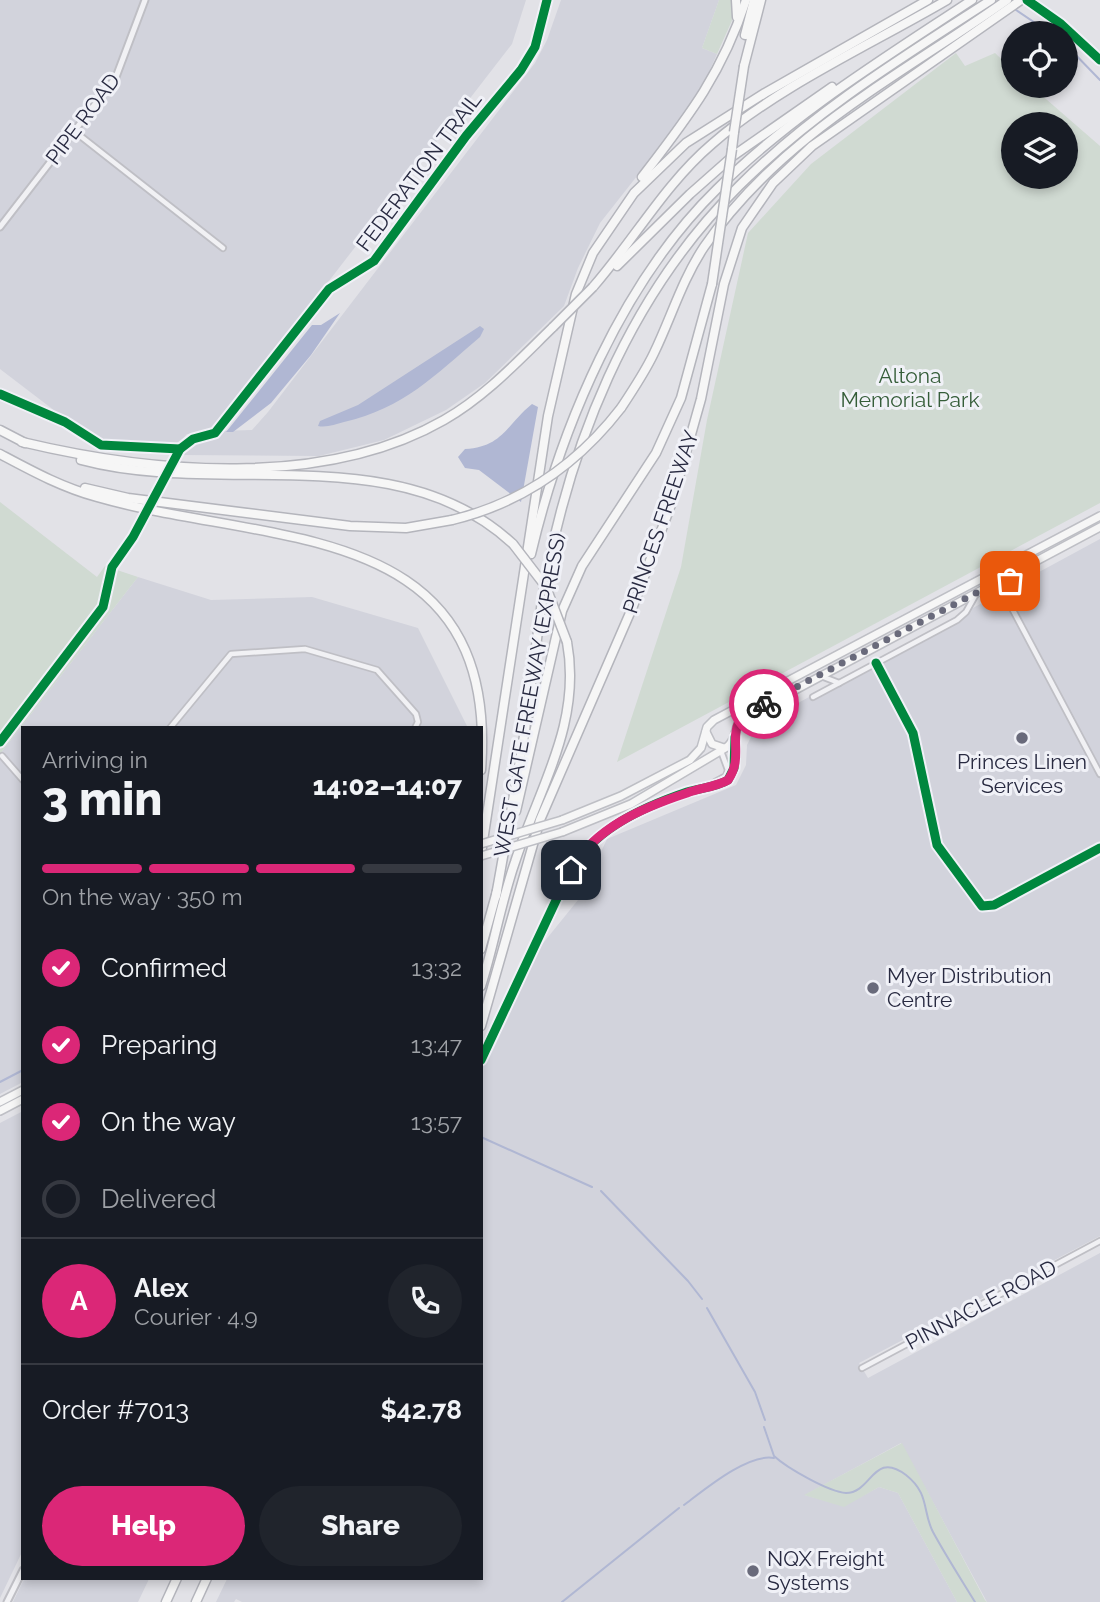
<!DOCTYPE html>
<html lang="en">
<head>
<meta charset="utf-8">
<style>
	:root { --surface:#171b24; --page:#20242c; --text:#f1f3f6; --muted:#9ea1a6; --line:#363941; --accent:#db2777 }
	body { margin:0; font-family:Raleway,sans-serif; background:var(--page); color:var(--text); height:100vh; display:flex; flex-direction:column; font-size:26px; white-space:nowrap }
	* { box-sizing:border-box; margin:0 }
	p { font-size:23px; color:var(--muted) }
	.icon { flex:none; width:38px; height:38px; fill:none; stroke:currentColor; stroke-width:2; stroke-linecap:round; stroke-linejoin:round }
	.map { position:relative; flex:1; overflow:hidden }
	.sheet { position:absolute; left:21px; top:726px; width:462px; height:854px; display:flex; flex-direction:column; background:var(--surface); border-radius:0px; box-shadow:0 4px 10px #0003 }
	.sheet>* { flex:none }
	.buttons { position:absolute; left:1001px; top:21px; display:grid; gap:14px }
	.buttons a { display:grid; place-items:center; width:77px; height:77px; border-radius:50%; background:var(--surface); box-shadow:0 4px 10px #0003; font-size:35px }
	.pin { position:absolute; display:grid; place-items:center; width:60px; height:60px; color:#fff; margin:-30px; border-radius:14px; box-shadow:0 4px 10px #0006 }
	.courier { position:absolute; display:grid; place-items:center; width:70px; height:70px; margin:-35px; border:5px solid #db2777; border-radius:50%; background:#fff; color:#222; box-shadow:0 2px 9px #0007 }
	.headline em { font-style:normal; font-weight:800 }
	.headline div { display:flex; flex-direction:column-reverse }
	.headline { display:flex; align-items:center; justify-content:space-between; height:119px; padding:0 21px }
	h1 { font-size:46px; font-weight:800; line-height:52px }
	.bar { display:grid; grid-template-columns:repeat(4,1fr); gap:10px 7px; align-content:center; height:84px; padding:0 21px }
	.bar i { height:9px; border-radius:5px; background:var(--line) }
	.bar .selected { background:var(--accent) }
	.bar p { grid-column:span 4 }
	.line { display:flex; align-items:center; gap:18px; padding:0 21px; border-top:2px solid var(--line) }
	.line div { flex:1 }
	.round { display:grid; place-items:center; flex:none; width:74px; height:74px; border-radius:37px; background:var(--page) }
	ol { padding:0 21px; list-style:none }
	li { display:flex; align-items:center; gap:21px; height:77px }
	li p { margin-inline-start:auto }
	li .icon { padding:7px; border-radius:50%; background:var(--accent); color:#fff; stroke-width:4 }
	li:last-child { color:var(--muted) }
	li i { width:38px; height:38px; border:4px solid var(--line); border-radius:50% }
	.cta { display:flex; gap:14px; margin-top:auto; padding:14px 21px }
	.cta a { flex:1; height:80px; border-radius:42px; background:var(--accent); color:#fff; font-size:28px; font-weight:800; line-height:80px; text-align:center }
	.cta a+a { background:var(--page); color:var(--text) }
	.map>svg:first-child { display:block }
	.built { fill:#d2d3dc }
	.green { fill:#d0dad2; fill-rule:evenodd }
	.water { fill:#b0b7d3 }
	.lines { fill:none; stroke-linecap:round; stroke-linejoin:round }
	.stream { stroke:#b0b7d3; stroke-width:2 }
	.minor-casing { stroke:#bfbfc5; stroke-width:8 }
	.tertiary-casing { stroke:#bfbfc5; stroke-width:9 }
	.primary-casing { stroke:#bebfc5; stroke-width:10 }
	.motorway-casing { stroke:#b4b5bc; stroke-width:11 }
	.minor { stroke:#f1f1f4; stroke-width:4.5 }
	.tertiary { stroke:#f1f1f4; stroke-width:5 }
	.primary { stroke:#f6f6f6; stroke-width:7 }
	.motorway { stroke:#f6f6f6; stroke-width:8 }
	.primary-bridge-casing { stroke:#bebfc5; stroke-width:10; stroke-linecap:butt }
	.motorway-bridge-casing { stroke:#b4b5bc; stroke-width:11; stroke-linecap:butt }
	.primary-bridge { stroke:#f6f6f6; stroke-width:7 }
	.motorway-bridge { stroke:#f6f6f6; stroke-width:8 }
	.cycleway-casing { stroke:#f0f1f7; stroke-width:13 }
	.cycleway { stroke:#00873e; stroke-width:9 }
	.done { stroke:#696a7b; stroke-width:7; stroke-dasharray:0 12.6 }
	.route { stroke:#db2777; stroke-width:9 }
	.poi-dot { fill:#696a7b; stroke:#f0f1f7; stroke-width:2.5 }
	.labels { text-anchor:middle; stroke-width:6; stroke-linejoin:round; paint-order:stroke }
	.street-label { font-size:21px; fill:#282a41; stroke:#f0f1f7 }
	.park-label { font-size:21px; fill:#355d39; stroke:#f0f1f7 }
	.poi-label { font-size:21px; fill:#282a41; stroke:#f0f1f7; text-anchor:start }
</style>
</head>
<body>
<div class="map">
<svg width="1100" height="1602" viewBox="0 0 1100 1602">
	<rect width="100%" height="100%" fill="#e2e2e7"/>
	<g class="built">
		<path d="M0,0H526L512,44L237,400L210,432L187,434L177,445H124L93,440L0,369Z"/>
		<path d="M561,0H719L702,48L717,54L702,88L678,124L600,223L578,268L564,306L485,383L446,410L384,440L319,456L179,455L188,443L210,439L219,431L252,430L268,412L535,63L547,40Z"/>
		<path d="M1100,539V1236L859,1363L868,1378L1100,1253V1602H987L901,1443L805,1495L844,1506L879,1487L898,1493L957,1602H242L236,1599L234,1602H216L227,1579L481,1578V1070L540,947L578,900L607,839L736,785L746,765L747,745L755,729L763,722Z"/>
		<path d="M138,577L211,600L312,597L418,628L468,728H23V1082L0,1094V754Z"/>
		<path d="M23,1111V1550L0,1598V1123Z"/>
		<path d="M24,1579V1578L149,1579L138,1602H13Z"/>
	</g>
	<g class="green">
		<path d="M719,0H734V16L717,54L702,48Z"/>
		<path d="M956,53L965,66L995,53L1013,70V86H1031L1100,146V503L617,762L681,567L707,420L748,233L811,164ZM1013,124H1066V177H1013Z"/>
		<path d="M0,502L97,577L105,566L138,577L0,754Z"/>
		<path d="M902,1443L985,1600L987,1602H957L898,1493L879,1487L844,1507L804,1495Z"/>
	</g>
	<g class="water">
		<path d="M340,313L311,355L271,403L233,432H226L312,325H321Z"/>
		<path d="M480,326L484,329L480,337C434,376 404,408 344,422C335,424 327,428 318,426L320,421L358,405Z"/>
		<path d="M532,404L538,407L521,502L479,470L465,468L458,457L465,449C503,447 506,425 532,404Z"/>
	</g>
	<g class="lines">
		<g class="stream">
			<path d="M1013,8L1050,33"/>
			<path d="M1066,45L1100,80"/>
			<path d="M0,1082L23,1070"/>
			<path d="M481,1137L592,1187"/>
			<path d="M601,1191L688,1281L702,1299"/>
			<path d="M707,1308L755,1392L765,1420"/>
			<path d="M764,1427L774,1456C787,1468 829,1492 846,1493C872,1493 873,1450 906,1475C930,1494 922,1511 933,1532C946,1556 961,1579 975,1602"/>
			<path d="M684,1505C704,1490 748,1453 774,1458"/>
			<path d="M562,1602L679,1508"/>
		</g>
		<defs>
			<g id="minor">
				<path d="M74,131L223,248"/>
				<path d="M998,582L1100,774"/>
				<path d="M1006,596L1008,584L1018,574"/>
				<path d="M876,663L913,733L937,845L982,906L994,905L1100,848"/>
				<path d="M821,676L839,683"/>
				<path d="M813,697L957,620L966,612L975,596"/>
				<path d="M170,728L231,654L305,649L377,670L416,714L418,722L415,728"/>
				<path d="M2,756L23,780"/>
				<path d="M715,782L726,776L728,770L721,751"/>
				<path d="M481,1060L567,877C591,828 645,806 694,790C704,787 722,787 730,778C738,768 734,753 734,741"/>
				<path d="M862,1368L1100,1241"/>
			</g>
			<g id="tertiary">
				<path d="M0,227L116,77L145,0"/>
				<path d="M7,1602L23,1570"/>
			</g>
			<g id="primary">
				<path d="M706,732L712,744L724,748"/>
				<path d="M562,820L621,796L690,760L701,748L707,727L714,720L1100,516"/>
				<path d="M562,832L631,804L727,747C736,740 734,731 739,722C747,706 767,704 782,697L1100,527"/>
				<path d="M0,1102L23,1090"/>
				<path d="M0,1111L23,1099"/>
			</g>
			<g id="motorway">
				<path d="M736,0L737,17"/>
				<path d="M745,35L754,0"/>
				<path d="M744,66L761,0"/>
				<path d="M732,149L734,132"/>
				<path d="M642,177C688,117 722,74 746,0"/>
				<path d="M617,266L690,194L733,156L832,87"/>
				<path d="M593,287C634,240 665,184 712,144C777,87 872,44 947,0"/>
				<path d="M621,408C633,390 645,372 654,353C671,318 682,280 704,247C781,135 898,77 1007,0"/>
				<path d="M0,430L25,443"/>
				<path d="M22,442C152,473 324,489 444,420C486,396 519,360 553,327"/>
				<path d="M0,454C32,471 61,487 97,497C266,546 500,516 481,770"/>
				<path d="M81,460C222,498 397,436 513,544"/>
				<path d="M85,488L128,498L350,526L406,528L452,520"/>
				<path d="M531,554C561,427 622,282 717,189C793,114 883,59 972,0"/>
				<path d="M516,811L562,611L582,566L656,453L681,398L712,284"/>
				<path d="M481,854L548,416L576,294L593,253L634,193L686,143L765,93L928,0"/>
				<path d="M496,896C506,840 516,785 525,730C531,687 536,644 542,601C567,448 628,296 739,186C813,112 903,57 991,0"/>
				<path d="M481,949L497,891"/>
				<path d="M481,986C494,945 501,902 515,862C539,788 582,723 567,642"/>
				<path d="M481,1026L540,820L633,606L672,502L701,399L724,284L742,228L773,183L812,146L1021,0"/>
				<path d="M166,1602L177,1578"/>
				<path d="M196,1602L207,1578"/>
			</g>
		</defs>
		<use href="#minor" class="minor-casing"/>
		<use href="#tertiary" class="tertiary-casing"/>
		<use href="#primary" class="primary-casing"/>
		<use href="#motorway" class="motorway-casing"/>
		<use href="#minor" class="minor"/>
		<use href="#tertiary" class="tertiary"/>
		<use href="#primary" class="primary"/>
		<use href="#motorway" class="motorway"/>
		<defs>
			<g id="primary-bridge">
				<path d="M481,844L562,820"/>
				<path d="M481,856L562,832"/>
			</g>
			<g id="motorway-bridge">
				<path d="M734,132L744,66"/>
				<path d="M712,284L732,149"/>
				<path d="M553,327L593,287"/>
				<path d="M452,520C522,503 577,465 621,408"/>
				<path d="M513,544L546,587L567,642"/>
			</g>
		</defs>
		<use href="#primary-bridge" class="primary-bridge-casing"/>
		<use href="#motorway-bridge" class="motorway-bridge-casing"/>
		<use href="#primary-bridge" class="primary-bridge"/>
		<use href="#motorway-bridge" class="motorway-bridge"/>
		<defs>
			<g id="cycleway">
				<path d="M1027,0L1061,24L1100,60"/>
				<path d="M0,394L65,422L101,445L180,449"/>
				<path d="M876,663L913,733L937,845L982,906L994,905L1100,848"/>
				<path d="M0,742L103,607L112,567L133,537L180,449L193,439L215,433L329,289L374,261L466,136L521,70L535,47L547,0"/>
				<path d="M481,1060L567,877C590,831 640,808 687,792C700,788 717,787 728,780L734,768L735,737"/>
			</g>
		</defs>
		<use href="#cycleway" class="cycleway-casing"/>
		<use href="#cycleway" class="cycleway"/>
	</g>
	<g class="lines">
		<path class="done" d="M764,704L997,582L1006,598L1010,581"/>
		<path class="route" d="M571,870C594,828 644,807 687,793C700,788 716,787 728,780C749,751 715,721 764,704"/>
	</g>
	<g class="poi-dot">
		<circle cx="1022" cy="738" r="7"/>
		<circle cx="873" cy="988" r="7"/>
		<circle cx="753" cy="1571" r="7"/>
	</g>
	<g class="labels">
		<g class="street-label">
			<text transform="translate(83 119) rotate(-53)" y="7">PIPE ROAD</text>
			<text transform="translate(419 172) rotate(-53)" y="7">FEDERATION TRAIL</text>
			<text transform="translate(661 522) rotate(-71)" y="7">PRINCES FREEWAY</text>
			<text transform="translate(530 695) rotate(-80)" y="7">WEST GATE FREEWAY (EXPRESS)</text>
			<text transform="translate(981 1305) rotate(-28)" y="7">PINNACLE ROAD</text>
		</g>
		<g class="park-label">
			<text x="910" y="383">Altona<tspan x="910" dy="24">Memorial Park</tspan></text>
		</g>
		<g class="poi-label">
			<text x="1022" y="769" text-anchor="middle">Princes Linen<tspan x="1022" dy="24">Services</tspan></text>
			<text x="887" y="983">Myer Distribution<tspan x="887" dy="24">Centre</tspan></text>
			<text x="767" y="1566">NQX Freight<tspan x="767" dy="24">Systems</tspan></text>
		</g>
	</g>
</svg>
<div class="buttons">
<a><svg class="icon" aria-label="locate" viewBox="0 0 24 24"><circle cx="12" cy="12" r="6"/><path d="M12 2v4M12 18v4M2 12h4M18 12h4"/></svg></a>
<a><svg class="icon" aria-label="layers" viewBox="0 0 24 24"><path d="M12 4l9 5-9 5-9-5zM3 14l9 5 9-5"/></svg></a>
</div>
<div class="pin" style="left:1010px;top:581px;background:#ea580c"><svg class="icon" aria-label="bag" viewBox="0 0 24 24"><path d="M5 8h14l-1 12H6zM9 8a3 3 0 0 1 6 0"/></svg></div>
<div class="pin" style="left:571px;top:870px;background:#1f2937"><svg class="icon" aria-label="home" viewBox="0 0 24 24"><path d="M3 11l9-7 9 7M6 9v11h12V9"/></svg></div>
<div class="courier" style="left:764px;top:704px"><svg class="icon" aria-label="bike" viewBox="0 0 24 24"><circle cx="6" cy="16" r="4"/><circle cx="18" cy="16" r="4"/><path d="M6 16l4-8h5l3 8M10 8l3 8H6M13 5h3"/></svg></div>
<section class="sheet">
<div class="headline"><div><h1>3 min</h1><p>Arriving in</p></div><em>14:02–14:07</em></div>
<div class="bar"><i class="selected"></i><i class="selected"></i><i class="selected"></i><i></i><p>On the way · 350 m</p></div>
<ol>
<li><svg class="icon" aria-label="check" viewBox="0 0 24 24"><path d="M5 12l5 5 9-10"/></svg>Confirmed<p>13:32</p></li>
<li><svg class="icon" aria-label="check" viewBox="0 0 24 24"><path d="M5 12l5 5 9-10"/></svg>Preparing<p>13:47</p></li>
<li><svg class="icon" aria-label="check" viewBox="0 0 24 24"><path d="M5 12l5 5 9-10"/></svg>On the way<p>13:57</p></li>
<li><i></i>Delivered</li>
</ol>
<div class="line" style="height:126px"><b class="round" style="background:var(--accent);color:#fff">A</b><div><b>Alex</b><p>Courier · 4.9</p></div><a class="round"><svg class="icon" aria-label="phone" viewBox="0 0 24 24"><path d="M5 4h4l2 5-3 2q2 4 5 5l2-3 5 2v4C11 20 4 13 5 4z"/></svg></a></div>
<div class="line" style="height:91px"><div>Order #7013</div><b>$42.78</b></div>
<div class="cta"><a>Help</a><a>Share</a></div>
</section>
</div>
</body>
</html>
